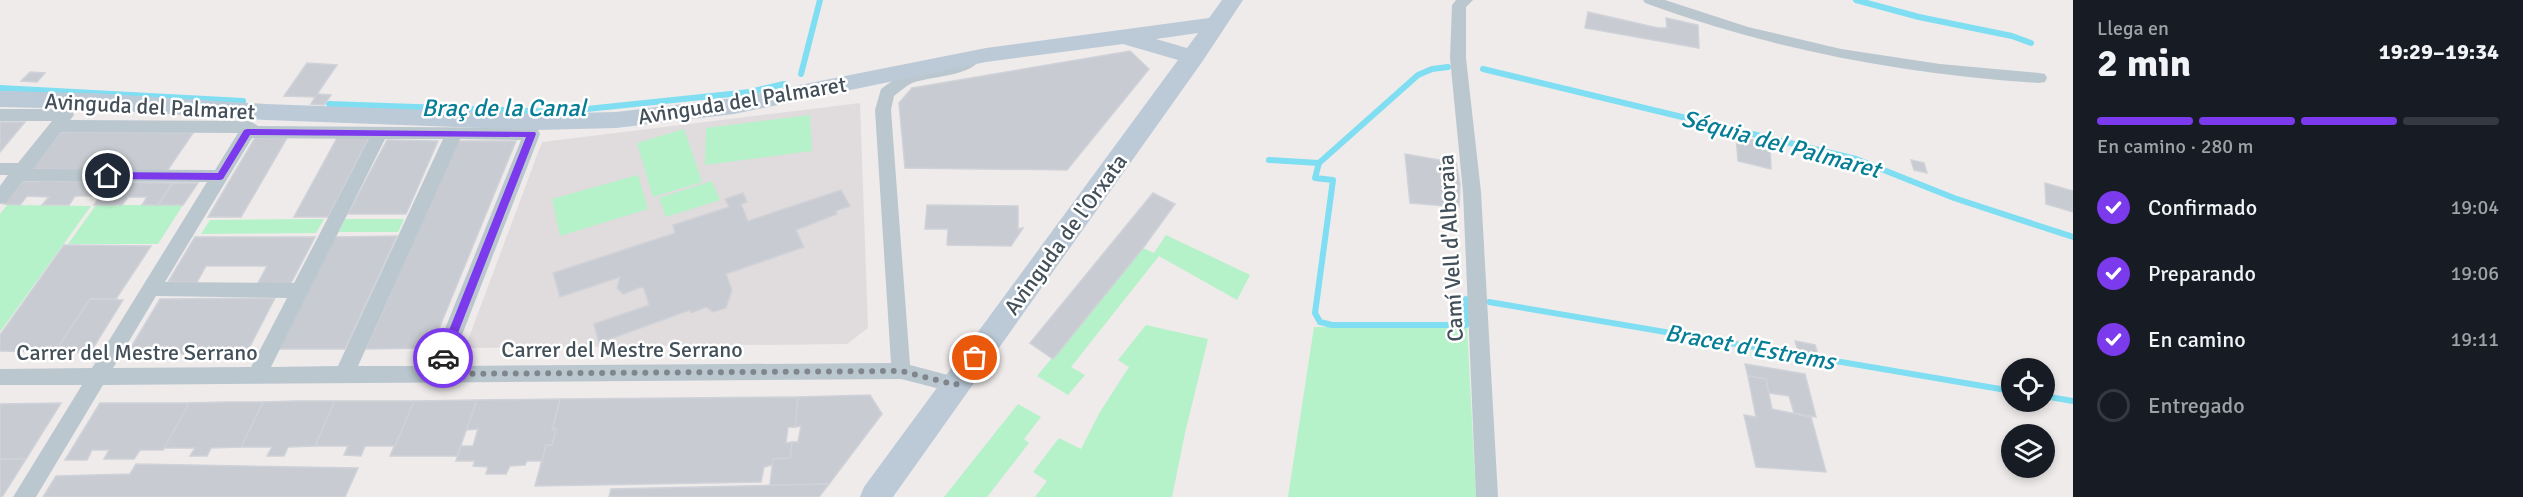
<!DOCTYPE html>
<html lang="es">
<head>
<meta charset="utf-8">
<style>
	:root { --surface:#171b24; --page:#242831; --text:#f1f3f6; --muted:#9ea1a6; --line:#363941; --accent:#7c3aed }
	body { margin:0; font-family:Signika,sans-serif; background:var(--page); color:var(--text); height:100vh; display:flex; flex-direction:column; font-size:22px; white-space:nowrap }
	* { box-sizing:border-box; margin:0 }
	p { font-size:20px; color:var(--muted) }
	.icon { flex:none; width:33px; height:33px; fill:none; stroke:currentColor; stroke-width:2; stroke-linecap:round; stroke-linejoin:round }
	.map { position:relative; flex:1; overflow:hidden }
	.details { display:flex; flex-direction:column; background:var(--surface); width:450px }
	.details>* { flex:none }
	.buttons { position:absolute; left:2001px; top:358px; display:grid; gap:12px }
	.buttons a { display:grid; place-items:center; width:54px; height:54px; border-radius:50%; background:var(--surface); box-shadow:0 3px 9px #0003; font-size:30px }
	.pin { position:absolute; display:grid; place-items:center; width:51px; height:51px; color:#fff; margin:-26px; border:3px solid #fff; border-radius:50%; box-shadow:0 2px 6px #0007 }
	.courier { position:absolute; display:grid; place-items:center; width:60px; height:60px; margin:-30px; border:4px solid #7c3aed; border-radius:50%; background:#fff; color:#222; box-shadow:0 2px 8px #0007 }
	.overview em { font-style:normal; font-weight:700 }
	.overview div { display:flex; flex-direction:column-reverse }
	.overview { display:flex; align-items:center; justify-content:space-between; height:102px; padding:0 24px }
	h1 { font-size:39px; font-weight:700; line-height:45px }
	.bar { display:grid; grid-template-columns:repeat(4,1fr); gap:9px 6px; align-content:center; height:72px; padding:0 24px }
	.bar i { height:8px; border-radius:4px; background:var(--line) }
	.bar .selected { background:var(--accent) }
	.bar p { grid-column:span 4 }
	ol { padding:0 24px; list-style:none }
	li { display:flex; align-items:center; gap:18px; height:66px }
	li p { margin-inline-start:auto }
	li .icon { padding:6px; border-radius:50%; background:var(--accent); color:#fff; stroke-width:4 }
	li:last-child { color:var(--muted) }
	li i { width:33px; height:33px; border:3px solid var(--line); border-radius:50% }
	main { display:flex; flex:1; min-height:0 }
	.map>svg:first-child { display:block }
	.education { fill:#e0dcdd }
	.green { fill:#b5f1c9 }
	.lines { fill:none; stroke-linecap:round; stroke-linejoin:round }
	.stream { stroke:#7fdef1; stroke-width:6 }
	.building { fill:#c8cbd1; stroke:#cfd2d8; stroke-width:1.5 }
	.minor { fill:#bbc7cf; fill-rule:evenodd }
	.secondary { fill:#bccad7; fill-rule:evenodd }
	.route { fill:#7c3aed }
	.done { stroke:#7f868d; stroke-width:6; stroke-dasharray:0 10.8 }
	.labels { text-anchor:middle; stroke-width:5; stroke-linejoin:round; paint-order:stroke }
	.street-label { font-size:22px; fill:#43505a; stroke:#fff }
	.water-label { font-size:24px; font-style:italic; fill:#067e95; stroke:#fff }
</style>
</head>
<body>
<main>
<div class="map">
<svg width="2073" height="497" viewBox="0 0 2073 497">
	<rect width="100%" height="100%" fill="#efebeb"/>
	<path class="education" d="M860,103L868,328L847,344L465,348L542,142Z"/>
	<g class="green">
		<path d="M810,115L812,151L705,165L706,128Z"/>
		<path d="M684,129L702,182L653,197L637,143Z"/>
		<path d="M638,175L648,209L560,236L552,199Z"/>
		<path d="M712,181L720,200L666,217L659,198Z"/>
		<path d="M7,205L91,206L0,332V214Z"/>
		<path d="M96,205H183L158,244H68Z"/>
		<path d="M324,219L316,233L201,234L210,220Z"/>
		<path d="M345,219H404L398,232H339Z"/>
		<path d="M1166,235L1250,275L1237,300L1159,256L1071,367L1085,375L1068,395L1037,376L1143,248L1154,253Z"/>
		<path d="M1146,325L1208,339L1185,433L1172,497H1035L1047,481L1033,472L1059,438L1081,449L1100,412L1129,367L1118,360Z"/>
		<path d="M1314,327H1467L1476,497H1288Z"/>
		<path d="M1018,404L1041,417L1024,439L1029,443L987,497H944Z"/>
	</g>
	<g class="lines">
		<g class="stream">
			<path d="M1856,0L1919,17L2012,36L2031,43"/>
			<path d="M1483,69L1856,159L1954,198L2073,237"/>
			<path d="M801,74L820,0"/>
			<path d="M0,88L243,101"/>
			<path d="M329,104L558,112L750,92L784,84"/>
			<path d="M1269,160L1319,163L1418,75L1432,69L1448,67"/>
			<path d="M1319,163L1315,178L1333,180L1315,313L1320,322L1332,325H1466V299"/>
			<path d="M1489,302L2012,391"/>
			<path d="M2044,396L2073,401"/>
		</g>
	</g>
	<g class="building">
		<path d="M1588,12L1658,28H1667L1666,18L1698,25L1699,48L1585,28Z"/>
		<path d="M1130,51L1149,69L1067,170L905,168L899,103L912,88Z"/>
		<path d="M307,63L337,65L317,94L331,95L324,105L311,104L315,97L284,96Z"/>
		<path d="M30,72L45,73L37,82L21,81Z"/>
		<path d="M0,122H25L0,152Z"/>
		<path d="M61,132L193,133L167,171L32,169Z"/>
		<path d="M1736,136L1770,144L1771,169L1738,161Z"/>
		<path d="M255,138H287L241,217H208Z"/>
		<path d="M337,138H369L328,217H294Z"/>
		<path d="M387,140L438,141L406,214H348Z"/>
		<path d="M457,141H516L431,348L366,349Z"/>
		<path d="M1405,154L1456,163L1460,184L1459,207L1410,203Z"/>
		<path d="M1911,160L1924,163L1927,173L1914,170Z"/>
		<path d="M23,181L172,183L158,205H142L147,197H128L122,205H94L100,196H75L69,205H42L49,197L27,196L20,205L4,204Z"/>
		<path d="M173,183H198L183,205H158Z"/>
		<path d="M2045,183L2073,191V212L2046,204Z"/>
		<path d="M841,190L850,206L836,211L837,214L796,230L804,247L726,274L732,290L726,308L713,312L706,307L691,313L690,310L599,343L594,324L649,305L644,289L641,287L623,294L617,288L620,277L560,297L553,273L675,233L673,225L729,207L725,199L743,193L747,202L741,204L748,221Z"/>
		<path d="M1153,193L1175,204L1143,248L1053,359L1030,343Z"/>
		<path d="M927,205L1018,206V229L1023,228L1011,246L947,245L948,229H925Z"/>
		<path d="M397,236L345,349H279L335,237Z"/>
		<path d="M195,237H315L290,285H257L267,266H206L197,282H168Z"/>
		<path d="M64,245L151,246L116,299H90L55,352L0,351V335Z"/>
		<path d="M275,298L246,354H127L160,299Z"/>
		<path d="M90,299L123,300L90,353L55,352Z"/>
		<path d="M1795,341L1815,345L1819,358L1799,354Z"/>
		<path d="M1745,364L1805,374L1816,417L1794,413L1789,396L1769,393L1766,379L1748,376Z"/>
		<path d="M1748,376L1766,379L1772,409L1811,417L1826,472L1756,467L1744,415L1756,417Z"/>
		<path d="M870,395L882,414L829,484L770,485L773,459L790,458L792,442H798L801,426L795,427L798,397Z"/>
		<path d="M798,397L795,427H788L786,443L792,442L790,458L773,459L772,465L764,467L761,482L535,486L546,445H552L556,429L552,430L560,399Z"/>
		<path d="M560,399L552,430L556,429L552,445H546L542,461H527L525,465L510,466L506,474H486L488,467L473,466L475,461H456L461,446H473L478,429L466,430L477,400Z"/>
		<path d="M477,400L457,456H390L414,401Z"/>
		<path d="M297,401H335L315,446L288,447L284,456H267L272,447H241L263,402Z"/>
		<path d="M335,401H414L395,446H365L361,456L344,455L348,446H315Z"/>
		<path d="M224,402H263L241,447L211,448L207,456H190L195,448H164L189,403Z"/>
		<path d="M61,403L26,459H0V404Z"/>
		<path d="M100,403H189L163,450H140L134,459H104L109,450H92L87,460H65Z"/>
		<path d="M0,459H26L2,497H0Z"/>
		<path d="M136,464L358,468L345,497H43L56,476L130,474Z"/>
		<path d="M829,484L819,497H609L611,489Z"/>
	</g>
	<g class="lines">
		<g class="minor">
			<path d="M1456,0H1473L1466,7V58L1481,192L1498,497H1476L1463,192L1450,58L1452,5Z"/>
			<path d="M1643,0H1665L1748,27L1841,49L1940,64L2039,73L2045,74L2047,78L2045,82L2039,83C1903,74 1773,50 1645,3Z"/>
			<path d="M971,56L979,61C967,77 928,76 910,84C905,87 899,92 894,96L891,110L910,365L963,379L966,385L963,391L956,393L901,379L103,385L36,497H13L82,385H0V369L92,368L207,182L23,181L6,203L0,204V186L8,175H0V163H18L52,121H0V109H66L72,111L74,115L70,120L250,121L258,126L532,128L538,130L540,134L450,366L891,363L875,110L881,89L899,76L943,66ZM61,132L238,133L215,170L33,169ZM252,138L369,139L294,283L165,282ZM385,139H443L338,366L271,367ZM460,139L521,140L430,366H358ZM156,296L287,298L251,367L113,368Z"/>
		</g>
		<path class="secondary" d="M1222,0H1243L1202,62L893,497H860L864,487L1178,60L1123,44L986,62L734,114L616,128L536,130L266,120L90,109L0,107V91L90,93L266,104L536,114L616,112L734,98L986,48L1209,18ZM1198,33L1187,48L1156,39Z"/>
	</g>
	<path class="route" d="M247,129L535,132L536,134L447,361L443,363L438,358L526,137L250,135L223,179L220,180L108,179L104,176L108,172L218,173L244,130Z"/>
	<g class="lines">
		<path class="done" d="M443,358L436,374L901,371L956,385L975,358"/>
	</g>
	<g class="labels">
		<g class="street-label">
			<text transform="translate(742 100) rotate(-9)" y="8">Avinguda del Palmaret</text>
			<text transform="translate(150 106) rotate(3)" y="8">Avinguda del Palmaret</text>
			<text transform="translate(1065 234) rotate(-54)" y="8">Avinguda de l'Orxata</text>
			<text transform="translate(1450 248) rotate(-93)" y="8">Camí Vell d'Alboraia</text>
			<text x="622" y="357">Carrer del Mestre Serrano</text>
			<text x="137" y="360">Carrer del Mestre Serrano</text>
		</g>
		<g class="water-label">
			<text x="504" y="116">Braç de la Canal</text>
			<text transform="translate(1781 144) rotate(15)" y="8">Séquia del Palmaret</text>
			<text transform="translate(1750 347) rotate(10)" y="8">Bracet d'Estrems</text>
		</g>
	</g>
</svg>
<div class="buttons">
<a><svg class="icon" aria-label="locate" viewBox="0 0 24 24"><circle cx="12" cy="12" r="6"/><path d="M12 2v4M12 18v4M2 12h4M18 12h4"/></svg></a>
<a><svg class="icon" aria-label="layers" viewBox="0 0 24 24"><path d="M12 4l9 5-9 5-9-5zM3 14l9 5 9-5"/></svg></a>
</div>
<div class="pin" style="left:975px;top:358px;background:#ea580c"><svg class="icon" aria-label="bag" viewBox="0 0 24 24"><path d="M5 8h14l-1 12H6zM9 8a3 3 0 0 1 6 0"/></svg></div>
<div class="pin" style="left:108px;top:176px;background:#1f2937"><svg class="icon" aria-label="home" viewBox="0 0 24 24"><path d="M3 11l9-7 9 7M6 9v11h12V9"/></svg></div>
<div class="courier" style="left:443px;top:358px"><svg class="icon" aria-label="car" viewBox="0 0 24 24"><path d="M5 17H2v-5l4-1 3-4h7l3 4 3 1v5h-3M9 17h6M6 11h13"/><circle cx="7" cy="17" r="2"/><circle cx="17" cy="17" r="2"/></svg></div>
</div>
<section class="details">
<div class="overview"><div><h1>2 min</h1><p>Llega en</p></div><em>19:29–19:34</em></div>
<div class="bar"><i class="selected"></i><i class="selected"></i><i class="selected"></i><i></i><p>En camino · 280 m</p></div>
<ol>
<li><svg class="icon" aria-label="check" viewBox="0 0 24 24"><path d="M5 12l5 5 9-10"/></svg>Confirmado<p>19:04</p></li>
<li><svg class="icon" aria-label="check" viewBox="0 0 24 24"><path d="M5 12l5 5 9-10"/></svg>Preparando<p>19:06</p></li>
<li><svg class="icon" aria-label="check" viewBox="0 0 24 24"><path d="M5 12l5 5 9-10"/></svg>En camino<p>19:11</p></li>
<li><i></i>Entregado</li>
</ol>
</section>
</main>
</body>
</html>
